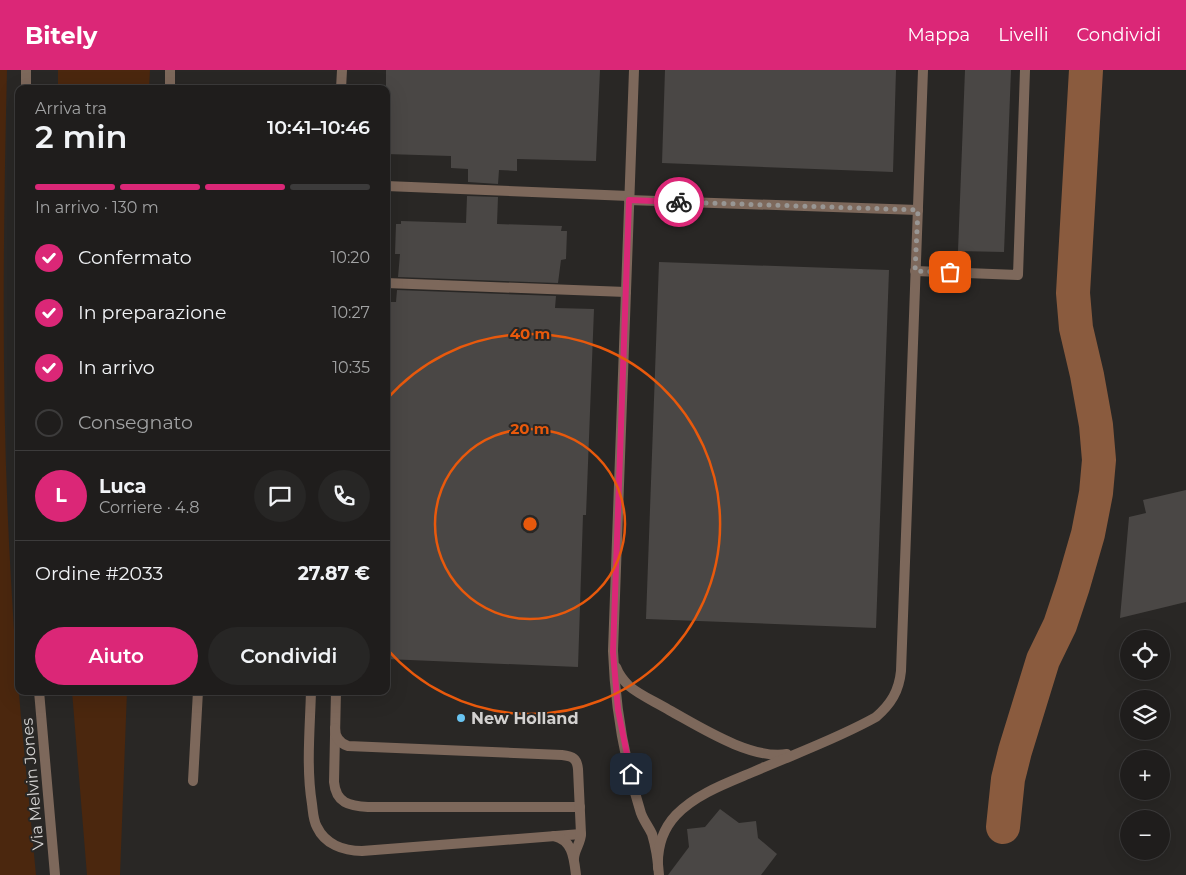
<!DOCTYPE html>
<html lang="it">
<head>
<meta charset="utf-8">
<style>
	:root { --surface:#1f1d1c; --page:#272625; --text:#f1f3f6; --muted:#a1a2a3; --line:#3c3b3b; --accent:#db2777 }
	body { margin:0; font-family:Montserrat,sans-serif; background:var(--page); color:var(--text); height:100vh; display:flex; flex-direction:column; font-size:19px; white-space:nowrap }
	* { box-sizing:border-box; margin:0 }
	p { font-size:16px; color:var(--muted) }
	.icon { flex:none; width:28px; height:28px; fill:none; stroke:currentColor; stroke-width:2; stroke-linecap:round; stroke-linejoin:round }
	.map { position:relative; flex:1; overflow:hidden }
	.details { position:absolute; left:15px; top:15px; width:375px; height:610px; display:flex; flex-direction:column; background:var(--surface); border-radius:10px; box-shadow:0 5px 20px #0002,0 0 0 1px var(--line) }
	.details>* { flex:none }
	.controls { position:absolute; left:1120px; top:560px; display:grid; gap:10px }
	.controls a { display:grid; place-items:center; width:50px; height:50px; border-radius:50%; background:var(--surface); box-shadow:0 5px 20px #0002,0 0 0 1px var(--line); font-size:25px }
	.pin { position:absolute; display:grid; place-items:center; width:42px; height:42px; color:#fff; margin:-21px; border-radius:10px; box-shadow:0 2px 8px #0006 }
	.courier { position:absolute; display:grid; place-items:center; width:50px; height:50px; margin:-25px; border:4px solid #db2777; border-radius:50%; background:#fff; color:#222; box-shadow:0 1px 6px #0007 }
	.overview em { font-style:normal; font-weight:600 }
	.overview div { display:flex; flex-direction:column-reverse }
	.overview { display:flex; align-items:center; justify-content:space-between; height:85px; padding:0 20px }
	h1 { font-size:32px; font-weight:600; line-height:38px }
	.bar { display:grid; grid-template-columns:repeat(4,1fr); gap:8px 5px; align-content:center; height:60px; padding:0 20px }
	.bar i { height:6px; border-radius:4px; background:var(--line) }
	.bar .active { background:var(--accent) }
	.bar p { grid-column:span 4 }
	.line { display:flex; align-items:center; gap:12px; padding:0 20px; border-top:1px solid var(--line) }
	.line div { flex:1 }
	.round { display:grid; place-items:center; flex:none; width:52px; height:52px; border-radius:26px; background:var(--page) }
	ol { padding:0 20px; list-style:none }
	li { display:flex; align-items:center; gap:15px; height:55px }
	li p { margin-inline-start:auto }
	li .icon { padding:5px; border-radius:50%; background:var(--accent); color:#fff; stroke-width:4 }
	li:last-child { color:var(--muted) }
	li i { width:28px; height:28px; border:2px solid var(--line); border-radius:50% }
	.action { display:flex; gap:10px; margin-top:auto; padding:10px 20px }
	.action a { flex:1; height:58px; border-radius:30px; background:var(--accent); color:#fff; font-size:20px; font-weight:600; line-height:58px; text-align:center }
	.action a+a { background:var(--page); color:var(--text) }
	header { display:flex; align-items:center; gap:30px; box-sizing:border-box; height:70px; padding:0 25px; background:var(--accent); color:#fff }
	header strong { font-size:24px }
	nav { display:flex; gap:28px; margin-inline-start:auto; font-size:18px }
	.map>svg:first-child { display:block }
	.green { fill:#4b270e }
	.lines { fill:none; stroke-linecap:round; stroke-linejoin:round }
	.canal { stroke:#8a5b3e; stroke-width:34 }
	.building { fill:#4a4745 }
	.lane { stroke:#7d685b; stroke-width:10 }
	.street { stroke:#7d685b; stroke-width:10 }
	.done { stroke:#989694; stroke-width:5; stroke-dasharray:0 9 }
	.route { stroke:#db2777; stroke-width:6 }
	.ring { fill:none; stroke:#e8590c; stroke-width:2.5 }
	.poi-dot { fill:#69c4f1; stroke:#292725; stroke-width:2 }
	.labels { text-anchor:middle; stroke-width:4; stroke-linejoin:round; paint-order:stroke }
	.poi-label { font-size:16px; font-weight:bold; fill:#d3d1d0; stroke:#292725; text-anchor:start }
	.street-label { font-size:16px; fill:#d3d1d0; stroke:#292725 }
	.centre { fill:#e8590c; stroke:#292725; stroke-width:2.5 }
	.ring-label { font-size:15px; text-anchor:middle; font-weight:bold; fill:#e8590c; stroke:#292725; stroke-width:4; stroke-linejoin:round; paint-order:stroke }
</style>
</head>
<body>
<header>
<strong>Bitely</strong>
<nav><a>Mappa</a><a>Livelli</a><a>Condividi</a></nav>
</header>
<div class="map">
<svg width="1186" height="805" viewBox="0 0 1186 805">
	<rect width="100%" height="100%" fill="#292725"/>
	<g class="green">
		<path d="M0,0H7C3,170 1,340 11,510C16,609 27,707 36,805H0Z"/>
		<path d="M58,0H150L149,19H58Z"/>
		<path d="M72,621H127L120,805H87Z"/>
	</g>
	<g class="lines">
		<path class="canal" d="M1003,757L1008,709L1015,681L1043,590L1060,555L1073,516L1088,464L1096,423L1099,390L1096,355L1087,305L1076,258L1073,223L1086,0"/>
	</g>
	<g class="building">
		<path d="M386,0H600L596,91L517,89V101L499,100L498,114L468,112V99L451,98V86L386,84Z"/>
		<path d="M665,0H896L893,102L662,93Z"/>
		<path d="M965,0H1011L1004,182L958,181Z"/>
		<path d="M467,126L498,127L497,154L562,156L561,161H567L566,189L561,190L558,213L398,207L400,184H395L396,154H401V151L466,153Z"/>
		<path d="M659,192L889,200L876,558L646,549Z"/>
		<path d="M397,220L556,226L555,238L594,239L586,445H583L578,597L386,589V232H396Z"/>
		<path d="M1186,420V532L1120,548L1129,447L1146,443L1143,430Z"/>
		<path d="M720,739L739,753L756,751L758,768L777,784L761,805H668L689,777L687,759L705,757Z"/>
	</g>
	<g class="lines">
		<g class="lane">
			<path d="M634,0L613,581C615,634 624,689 640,740C642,749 648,755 652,764C656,777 658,791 659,805"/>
			<path d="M170,19V0"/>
			<path d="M341,19L342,0"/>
			<path d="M386,116L629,126"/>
			<path d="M629,130L918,140"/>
			<path d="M915,201L1018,205L1025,0"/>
			<path d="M386,213L626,222"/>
			<path d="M616,597C619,605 623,610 629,616C641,626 656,632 669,640C700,657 751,690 787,684"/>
			<path d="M311,621C310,659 306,697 312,734C313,741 313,750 317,757C325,774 343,781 362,781L581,764"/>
			<path d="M336,621L334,712C336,733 349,736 368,737H580"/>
			<path d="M335,658C335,667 339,673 348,676L562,685C573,686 577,689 578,699L581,764C581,773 574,780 574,789"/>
			<path d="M193,711L198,621"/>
			<path d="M554,766C573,770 574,789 576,805"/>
			<path d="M658,798C657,778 662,760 676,745C696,724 727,713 753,702C794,684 837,669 876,647C891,634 899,621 901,601L923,0"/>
		</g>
		<g class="street">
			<path d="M26,19V0"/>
			<path d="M39,621L55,805"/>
		</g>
	</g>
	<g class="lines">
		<path class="done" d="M679,132L918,140L915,201L950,202"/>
		<path class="route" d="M631,704L618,640L613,582L629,130L679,132"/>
	</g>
	<g class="ring">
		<circle cx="530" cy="454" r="95"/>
		<path d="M387 329A190 190 0 1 1 387 579"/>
	</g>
	<circle class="poi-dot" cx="461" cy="648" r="5"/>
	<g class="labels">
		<g class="poi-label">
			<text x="471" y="654">New Holland</text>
		</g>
		<g class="street-label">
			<text transform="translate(32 714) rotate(-95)" y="6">Via Melvin Jones</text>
		</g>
	</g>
	<circle cx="530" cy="454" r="8" class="centre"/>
	<g class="ring-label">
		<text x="530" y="269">40 m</text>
		<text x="530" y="364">20 m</text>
	</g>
</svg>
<div class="controls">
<a><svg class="icon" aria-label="locate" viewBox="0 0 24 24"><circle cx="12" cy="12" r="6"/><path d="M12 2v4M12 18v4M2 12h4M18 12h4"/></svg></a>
<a><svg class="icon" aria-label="layers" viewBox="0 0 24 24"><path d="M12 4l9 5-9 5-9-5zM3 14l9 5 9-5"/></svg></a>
<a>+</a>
<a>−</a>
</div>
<div class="pin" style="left:950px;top:202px;background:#ea580c"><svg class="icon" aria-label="bag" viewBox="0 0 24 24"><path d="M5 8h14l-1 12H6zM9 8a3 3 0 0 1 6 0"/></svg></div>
<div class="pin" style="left:631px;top:704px;background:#1f2937"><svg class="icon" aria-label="home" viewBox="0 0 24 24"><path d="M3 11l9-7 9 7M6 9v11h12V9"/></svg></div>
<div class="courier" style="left:679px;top:132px"><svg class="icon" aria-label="bike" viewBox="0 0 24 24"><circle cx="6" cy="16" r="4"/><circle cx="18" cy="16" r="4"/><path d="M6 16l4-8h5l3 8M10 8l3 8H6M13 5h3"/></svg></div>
<section class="details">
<div class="overview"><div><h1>2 min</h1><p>Arriva tra</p></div><em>10:41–10:46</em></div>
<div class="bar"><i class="active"></i><i class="active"></i><i class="active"></i><i></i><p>In arrivo · 130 m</p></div>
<ol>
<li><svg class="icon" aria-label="check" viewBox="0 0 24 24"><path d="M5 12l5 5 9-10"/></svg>Confermato<p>10:20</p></li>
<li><svg class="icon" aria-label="check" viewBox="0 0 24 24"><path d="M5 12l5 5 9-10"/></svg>In preparazione<p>10:27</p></li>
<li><svg class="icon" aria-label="check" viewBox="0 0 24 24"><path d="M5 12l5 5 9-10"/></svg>In arrivo<p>10:35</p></li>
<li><i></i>Consegnato</li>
</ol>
<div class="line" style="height:90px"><b class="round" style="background:var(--accent);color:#fff">L</b><div><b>Luca</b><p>Corriere · 4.8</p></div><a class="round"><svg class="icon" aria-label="chat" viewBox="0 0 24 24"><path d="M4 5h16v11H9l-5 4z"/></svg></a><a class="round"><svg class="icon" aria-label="phone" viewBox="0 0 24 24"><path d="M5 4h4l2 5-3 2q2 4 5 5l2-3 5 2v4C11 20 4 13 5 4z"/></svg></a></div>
<div class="line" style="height:65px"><div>Ordine #2033</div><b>27.87 €</b></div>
<div class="action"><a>Aiuto</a><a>Condividi</a></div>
</section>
</div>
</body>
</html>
